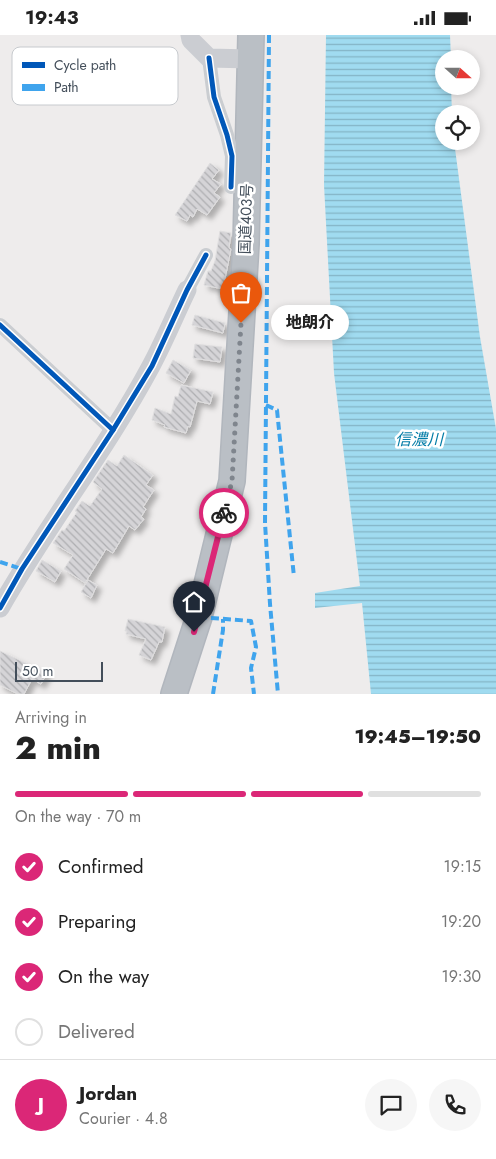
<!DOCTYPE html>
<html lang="en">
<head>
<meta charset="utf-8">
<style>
	:root { --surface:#fff; --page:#f6f6f6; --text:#222; --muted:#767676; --line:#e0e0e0; --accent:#db2777 }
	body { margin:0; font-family:Jost,"Noto Sans JP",sans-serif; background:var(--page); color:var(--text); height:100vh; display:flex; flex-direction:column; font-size:19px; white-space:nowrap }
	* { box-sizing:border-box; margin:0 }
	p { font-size:16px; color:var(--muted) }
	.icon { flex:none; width:28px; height:28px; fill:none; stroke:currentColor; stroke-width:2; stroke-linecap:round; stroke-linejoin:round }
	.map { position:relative; height:659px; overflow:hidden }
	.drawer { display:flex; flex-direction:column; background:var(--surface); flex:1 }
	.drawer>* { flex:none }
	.needle { width:32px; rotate:111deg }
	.buttons { position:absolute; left:435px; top:15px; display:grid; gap:10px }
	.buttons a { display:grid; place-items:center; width:45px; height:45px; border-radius:50%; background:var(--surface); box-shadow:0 2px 8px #0003; font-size:25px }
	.scale { position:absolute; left:15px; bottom:12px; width:88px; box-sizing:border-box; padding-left:5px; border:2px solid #434e5a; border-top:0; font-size:14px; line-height:18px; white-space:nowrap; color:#434e5a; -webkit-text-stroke:4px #fff; paint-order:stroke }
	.pin { position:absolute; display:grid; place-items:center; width:42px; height:42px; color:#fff; margin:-51px -21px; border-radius:50% 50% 50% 0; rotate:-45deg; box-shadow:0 0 5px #0007 }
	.pin .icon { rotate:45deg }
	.courier { position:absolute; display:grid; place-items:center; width:50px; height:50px; margin:-25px; border:4px solid #db2777; border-radius:50%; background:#fff; color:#222; box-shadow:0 1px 6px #0007 }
	.bubble { position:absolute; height:35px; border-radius:18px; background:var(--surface); box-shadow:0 2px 8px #0003; font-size:16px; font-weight:800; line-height:35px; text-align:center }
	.headline em { font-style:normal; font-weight:800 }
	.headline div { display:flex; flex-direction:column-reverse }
	.headline { display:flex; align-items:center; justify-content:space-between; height:85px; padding:0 15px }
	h1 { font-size:32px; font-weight:800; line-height:38px }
	.bar { display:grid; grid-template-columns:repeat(4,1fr); gap:8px 5px; align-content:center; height:60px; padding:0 15px }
	.bar i { height:6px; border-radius:4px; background:var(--line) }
	.bar .active { background:var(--accent) }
	.bar p { grid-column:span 4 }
	.line { display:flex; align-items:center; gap:12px; padding:0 15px; border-top:1px solid var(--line) }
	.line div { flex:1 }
	.round { display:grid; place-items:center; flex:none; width:52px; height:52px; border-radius:26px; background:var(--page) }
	ol { padding:0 15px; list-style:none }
	li { display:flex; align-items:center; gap:15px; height:55px }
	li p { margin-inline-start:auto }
	li .icon { padding:5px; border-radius:50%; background:var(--accent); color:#fff; stroke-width:4 }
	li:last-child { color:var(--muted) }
	li i { width:28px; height:28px; border:2px solid var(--line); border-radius:50% }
	.status { display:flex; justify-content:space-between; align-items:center; height:35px; padding:0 25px; background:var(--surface); direction:ltr }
	.status svg { height:14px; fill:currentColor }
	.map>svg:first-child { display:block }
	.water { fill:url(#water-rules) }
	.building { fill:url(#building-back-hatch); stroke:#dfdedf; filter:url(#shadow) }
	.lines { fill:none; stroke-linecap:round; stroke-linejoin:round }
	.highway-casing { stroke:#b1b6bd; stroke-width:28 }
	.street { stroke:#cacdd1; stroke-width:14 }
	.secondary { stroke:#cbcdd2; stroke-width:19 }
	.highway { stroke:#babfc5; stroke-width:25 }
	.quiet { stroke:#3fa4ed; stroke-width:4; stroke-dasharray:8 4; stroke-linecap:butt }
	.cycleway-casing { stroke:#fff; stroke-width:8 }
	.cycleway { stroke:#0057b8; stroke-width:5 }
	.done { stroke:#7f858d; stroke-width:5; stroke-dasharray:0 9 }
	.route { stroke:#db2777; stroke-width:6 }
	.labels { text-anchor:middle; stroke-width:5; stroke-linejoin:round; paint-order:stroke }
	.street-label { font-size:15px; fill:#434e5a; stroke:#fff }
	.water-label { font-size:16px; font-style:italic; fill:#027ca7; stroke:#fff }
	.key { fill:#fff; stroke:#c7cace; stroke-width:1 }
	.key-label { font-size:14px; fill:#434e5a }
</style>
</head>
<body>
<div class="status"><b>19:43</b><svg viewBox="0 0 49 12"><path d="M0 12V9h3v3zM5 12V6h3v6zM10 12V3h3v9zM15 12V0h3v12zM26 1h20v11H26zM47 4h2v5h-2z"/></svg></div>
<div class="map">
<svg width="496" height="659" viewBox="0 0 496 659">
	<defs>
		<pattern id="water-rules" width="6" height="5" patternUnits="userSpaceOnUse" patternTransform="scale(1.25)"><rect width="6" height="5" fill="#a0dbf0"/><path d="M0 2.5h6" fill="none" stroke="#84b4c5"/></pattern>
		<pattern id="building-back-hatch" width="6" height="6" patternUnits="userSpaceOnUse" patternTransform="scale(1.25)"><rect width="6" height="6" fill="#d5d4d7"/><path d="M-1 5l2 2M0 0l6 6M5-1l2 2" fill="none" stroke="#aeaeb1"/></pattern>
		<filter id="shadow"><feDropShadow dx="4.5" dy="4.5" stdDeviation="2.5" flood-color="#0004"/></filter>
	</defs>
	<rect width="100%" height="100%" fill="#eeecec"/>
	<path class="water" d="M326,0H450L451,24H444V51H451L452,79H444V106H454L480,302L496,394V659H371L362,568L315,573V558L360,551L334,338L324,150Z"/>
	<g class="building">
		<path d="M210,128L219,135L212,144L221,149L214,158L220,162L207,180L197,174L193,182L190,180L187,186L175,180Z"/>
		<path d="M220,196L231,198L229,213L231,214L223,254L204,250L208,236H211L215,226Z"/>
		<path d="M195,280L225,288L223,298L192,290Z"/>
		<path d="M195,309L222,312L220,327L193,323Z"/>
		<path d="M173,325L191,335L184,348L166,338Z"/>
		<path d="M181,350L213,357L210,369L197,366L190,392L188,391L186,398L164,392L165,390L152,385L155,373L171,379L175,361L178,362Z"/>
		<path d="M124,420L153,440L146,450L154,455L143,472L146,474L141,482L144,484L135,495L129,491L113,518L106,514L85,548L64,534L73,520L53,508L62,495L64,496L77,477L75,476L82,466L90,471L102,454L93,447L108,425L117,431Z"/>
		<path d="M42,525L61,536L55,547L36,536Z"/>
		<path d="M88,545L97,550L91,563L81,557Z"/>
		<path d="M128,584L165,592L162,607H159L151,625L139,620L146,604L126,599L127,596H125Z"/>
		<path d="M0,616L47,638L41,649L32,644L24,659H18L0,650Z"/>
	</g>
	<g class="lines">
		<defs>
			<path id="highway" d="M174,659L199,582L232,446L246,209L251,0"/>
		</defs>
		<use href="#highway" class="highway-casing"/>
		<g class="street">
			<path d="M209,23L214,62L227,100L232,121L231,152"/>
			<path d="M187,255L206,220"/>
			<path d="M0,290L113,395"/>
		</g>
		<g class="secondary">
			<path d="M190,0L191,5L209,23L251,24"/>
			<path d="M0,573C47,490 106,415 151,331C164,307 175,280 187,255"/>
		</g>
		<use href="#highway" class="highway"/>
		<g class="quiet">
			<path d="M269,0L265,488L270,569L278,659"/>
			<path d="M266,370L277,375L294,542"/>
			<path d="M0,527L22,534"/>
			<path d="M199,582L251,586L256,612L251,633L254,659"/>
			<path d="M213,659L223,595V584"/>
		</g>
		<defs>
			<g id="cycleway">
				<path d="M209,23L214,62L227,100L232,121L231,152"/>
				<path d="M0,290L113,395"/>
				<path d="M0,573L22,534L113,395L152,331L187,255L206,220"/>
			</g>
		</defs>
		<use href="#cycleway" class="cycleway-casing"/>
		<use href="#cycleway" class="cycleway"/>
	</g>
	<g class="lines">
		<path class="done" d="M224,478L232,446L241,288"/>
		<path class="route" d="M194,597L224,478"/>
	</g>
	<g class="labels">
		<g class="street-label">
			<text transform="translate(246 184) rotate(-88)" y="5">国道403号</text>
		</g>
		<g class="water-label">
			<text x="419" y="410">信濃川</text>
		</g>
	</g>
	<rect x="12" y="12" width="166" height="58" rx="8" class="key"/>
	<rect x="22" y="27" width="23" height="6" fill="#0057b8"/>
	<rect x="22" y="49" width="23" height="7" fill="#3fa4ed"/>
	<g class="key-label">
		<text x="54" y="35">Cycle path</text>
		<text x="54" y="57">Path</text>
	</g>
</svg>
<div class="buttons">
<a><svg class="needle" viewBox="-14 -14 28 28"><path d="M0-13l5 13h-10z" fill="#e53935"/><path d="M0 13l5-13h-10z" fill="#767676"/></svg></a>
<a><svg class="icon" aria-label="locate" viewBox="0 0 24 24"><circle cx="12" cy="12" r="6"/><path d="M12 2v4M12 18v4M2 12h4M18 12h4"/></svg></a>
</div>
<div class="scale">50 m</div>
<div class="pin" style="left:241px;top:288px;background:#ea580c"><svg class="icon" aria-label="bag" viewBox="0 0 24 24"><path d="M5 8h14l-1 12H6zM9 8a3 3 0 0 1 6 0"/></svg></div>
<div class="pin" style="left:194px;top:597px;background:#1f2937"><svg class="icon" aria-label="home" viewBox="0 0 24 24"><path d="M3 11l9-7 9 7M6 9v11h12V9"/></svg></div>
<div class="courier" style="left:224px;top:478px"><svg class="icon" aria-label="bike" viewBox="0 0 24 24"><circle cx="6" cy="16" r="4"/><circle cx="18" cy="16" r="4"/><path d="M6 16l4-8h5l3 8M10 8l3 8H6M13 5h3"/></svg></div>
<div class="bubble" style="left:271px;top:270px;width:78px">地朗介</div>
</div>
<section class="drawer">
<div class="headline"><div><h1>2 min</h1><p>Arriving in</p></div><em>19:45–19:50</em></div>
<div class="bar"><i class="active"></i><i class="active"></i><i class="active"></i><i></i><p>On the way · 70 m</p></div>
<ol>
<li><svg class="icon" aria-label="check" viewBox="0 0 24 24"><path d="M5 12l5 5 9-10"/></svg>Confirmed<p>19:15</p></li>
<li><svg class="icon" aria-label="check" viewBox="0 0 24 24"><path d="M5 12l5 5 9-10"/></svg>Preparing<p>19:20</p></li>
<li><svg class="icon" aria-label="check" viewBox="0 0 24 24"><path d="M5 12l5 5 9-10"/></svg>On the way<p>19:30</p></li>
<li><i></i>Delivered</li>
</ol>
<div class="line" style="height:90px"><b class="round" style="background:var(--accent);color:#fff">J</b><div><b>Jordan</b><p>Courier · 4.8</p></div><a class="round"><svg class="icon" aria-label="chat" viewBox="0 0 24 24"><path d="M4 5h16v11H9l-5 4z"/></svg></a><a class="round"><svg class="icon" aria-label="phone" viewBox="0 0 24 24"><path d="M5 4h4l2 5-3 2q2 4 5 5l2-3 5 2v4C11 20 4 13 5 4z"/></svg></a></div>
</section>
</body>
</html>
